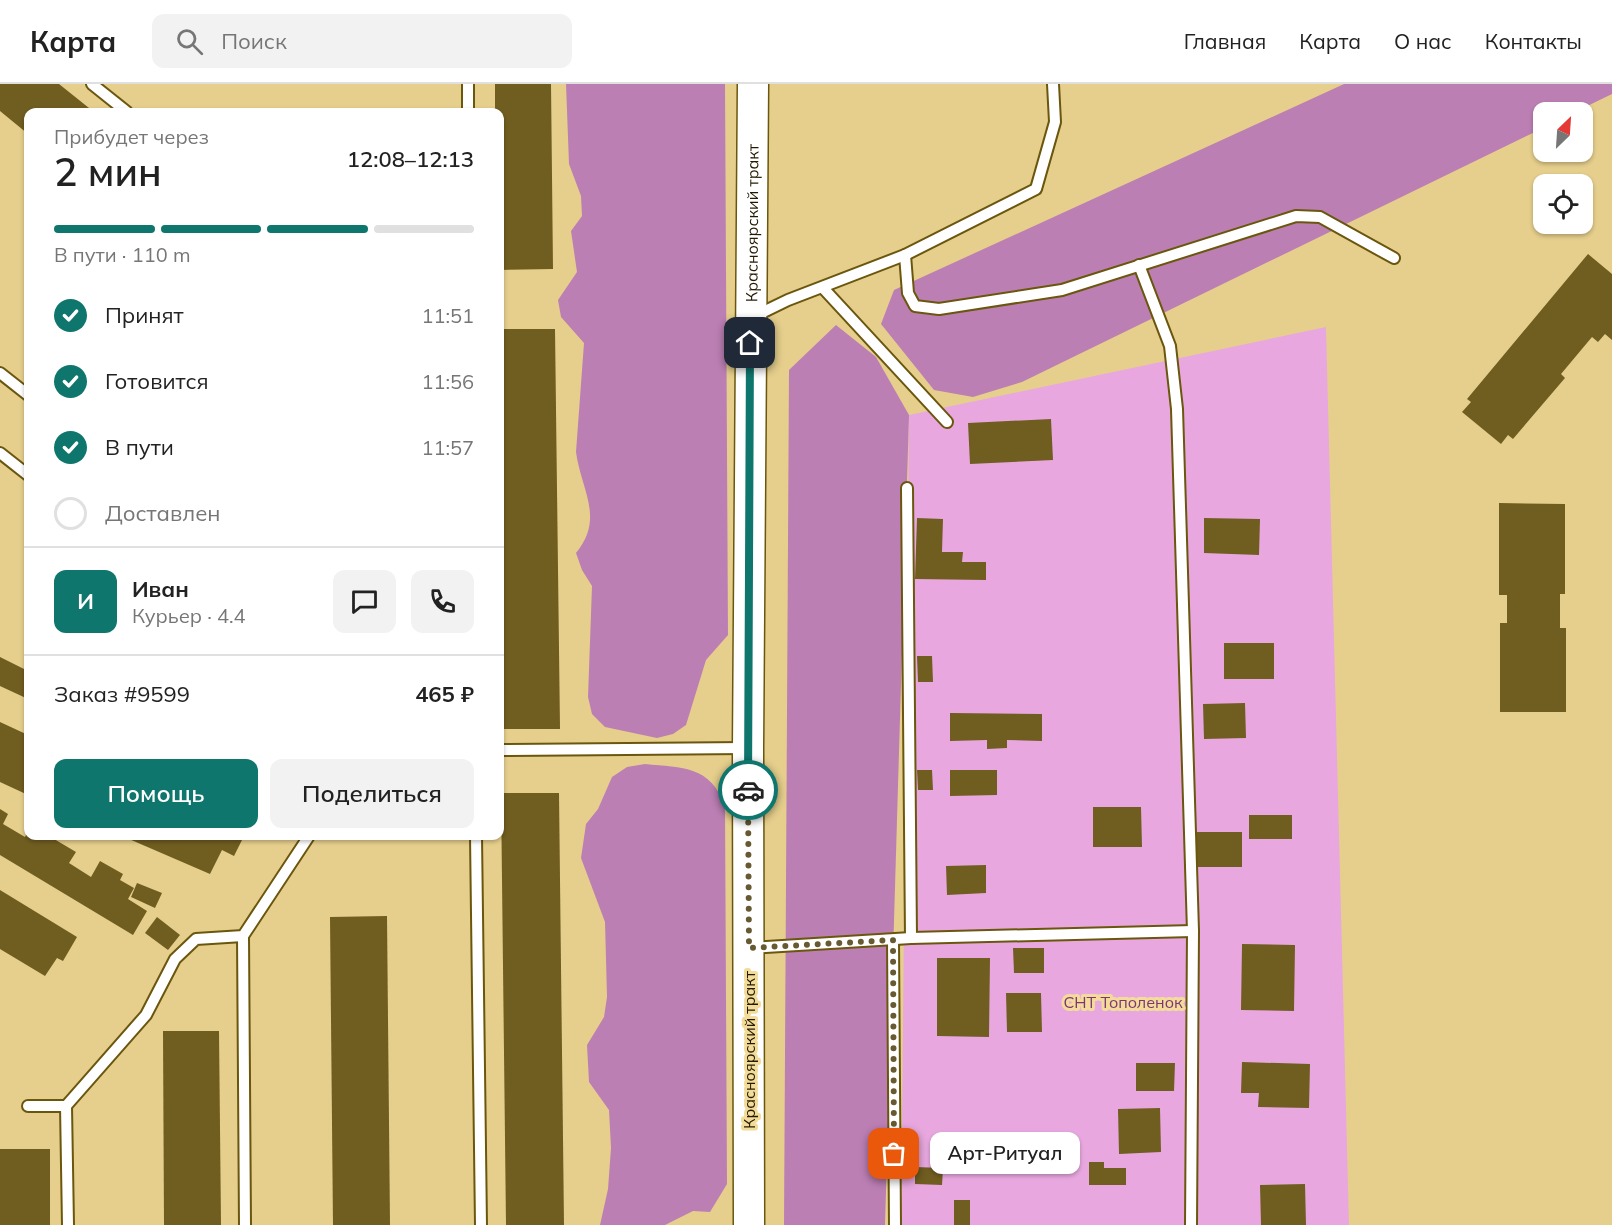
<!DOCTYPE html>
<html lang="ru">
<head>
<meta charset="utf-8">
<style>
	:root { --surface:#fff; --page:#f2f2f2; --text:#222; --muted:#767676; --line:#e0e0e0; --accent:#0f766e }
	body { margin:0; font-family:Mulish,sans-serif; background:var(--page); color:var(--text); height:100vh; display:flex; flex-direction:column; font-size:22px; white-space:nowrap }
	* { box-sizing:border-box; margin:0 }
	p { font-size:20px; color:var(--muted) }
	.icon { flex:none; width:33px; height:33px; fill:none; stroke:currentColor; stroke-width:2; stroke-linecap:round; stroke-linejoin:round }
	.map { position:relative; flex:1; overflow:hidden }
	.panel { position:absolute; left:24px; top:24px; width:480px; height:732px; display:flex; flex-direction:column; background:var(--surface); border-radius:12px; box-shadow:0 2px 4px #0004 }
	.panel>* { flex:none }
	.needle { width:39px; rotate:25deg }
	.fabs { position:absolute; left:1533px; top:18px; display:grid; gap:12px }
	.fabs a { display:grid; place-items:center; width:60px; height:60px; border-radius:12px; background:var(--surface); box-shadow:0 2px 4px #0004; font-size:30px }
	.pin { position:absolute; display:grid; place-items:center; width:51px; height:51px; color:#fff; margin:-26px; border-radius:12px; box-shadow:0 3px 9px #0006 }
	.courier { position:absolute; display:grid; place-items:center; width:60px; height:60px; margin:-30px; border:4px solid #0f766e; border-radius:50%; background:#fff; color:#222; box-shadow:0 2px 8px #0007 }
	.bubble { position:absolute; height:42px; border-radius:12px; background:var(--surface); box-shadow:0 2px 4px #0004; font-size:20px; font-weight:600; line-height:42px; text-align:center }
	.summary em { font-style:normal; font-weight:600 }
	.summary div { display:flex; flex-direction:column-reverse }
	.summary { display:flex; align-items:center; justify-content:space-between; height:102px; padding:0 30px }
	h1 { font-size:39px; font-weight:600; line-height:45px }
	.bar { display:grid; grid-template-columns:repeat(4,1fr); gap:9px 6px; align-content:center; height:72px; padding:0 30px }
	.bar i { height:8px; border-radius:4px; background:var(--line) }
	.bar .on { background:var(--accent) }
	.bar p { grid-column:span 4 }
	.line { display:flex; align-items:center; gap:15px; padding:0 30px; border-top:2px solid var(--line) }
	.line div { flex:1 }
	.round { display:grid; place-items:center; flex:none; width:63px; height:63px; border-radius:12px; background:var(--page) }
	ol { padding:0 30px; list-style:none }
	li { display:flex; align-items:center; gap:18px; height:66px }
	li p { margin-inline-start:auto }
	li .icon { padding:6px; border-radius:50%; background:var(--accent); color:#fff; stroke-width:4 }
	li:last-child { color:var(--muted) }
	li i { width:33px; height:33px; border:3px solid var(--line); border-radius:50% }
	.action { display:flex; gap:12px; margin-top:auto; padding:12px 30px }
	.action a { flex:1; height:69px; border-radius:12px; background:var(--accent); color:#fff; font-size:24px; font-weight:600; line-height:69px; text-align:center }
	.action a+a { background:var(--page); color:var(--text) }
	header { display:flex; align-items:center; gap:36px; box-sizing:border-box; height:84px; padding:0 30px; background:var(--surface); border-bottom:2px solid var(--line) }
	header strong { font-size:28px }
	nav { display:flex; gap:33px; margin-inline-start:auto; font-size:21px }
	.search { width:420px; height:54px; background:var(--page); display:flex; align-items:center; gap:15px; box-sizing:border-box; padding:0 21px; border-radius:12px; color:var(--muted); font-size:22px }
	.map>svg:first-child { display:block }
	.green { fill:#e8a8df }
	.forest { fill:#bc7fb4 }
	.building { fill:#705d20 }
	.lines { fill:none; stroke-linecap:round; stroke-linejoin:round }
	.service-casing { stroke:#6a560d; stroke-width:14 }
	.secondary-casing { stroke:#6a560d; stroke-width:33 }
	.service { stroke:#fff; stroke-width:10 }
	.secondary { stroke:#fff; stroke-width:30 }
	.done { stroke:#675931; stroke-width:6; stroke-dasharray:0 10.8 }
	.route { stroke:#0f766e; stroke-width:8 }
	.labels { text-anchor:middle; stroke-width:6; stroke-linejoin:round; paint-order:stroke }
	.street-label { font-size:16px; fill:#221900; stroke:#f3dc99 }
	.park-label { font-size:16px; fill:#7e3577; stroke:#f3dc99 }
</style>
</head>
<body>
<header>
<strong>Карта</strong>
<div class="search"><svg class="icon" aria-label="search" viewBox="0 0 24 24"><circle cx="10" cy="10" r="6"/><path d="M15 15l6 6"/></svg>Поиск</div>
<nav><a>Главная</a><a>Карта</a><a>О нас</a><a>Контакты</a></nav>
</header>
<div class="map">
<svg width="1612" height="1141" viewBox="0 0 1612 1141">
	<rect width="100%" height="100%" fill="#e6cf8c"/>
	<path class="green" d="M1326,243L1349,1141H901L909,331Z"/>
	<g class="forest">
		<path d="M566,0H725L728,551L706,576L686,641L673,650L657,654L605,643L592,630L588,613L592,502L582,486L576,469C605,434 581,406 576,368L584,259L561,233L558,216L577,188L571,147L582,132L581,112L569,80Z"/>
		<path d="M1344,0H1612V10L1575,28H1544L1543,44L1022,298L973,313L934,306L881,240L894,206Z"/>
		<path d="M836,241L876,273L909,331L885,1141H784L789,286Z"/>
		<path d="M645,680C683,684 710,681 725,722L727,1100L710,1128L693,1127L665,1141H600L608,1105L611,1064L609,1026L589,998L587,961L604,933L607,913L605,838L581,774L586,740L598,725L612,693L627,683Z"/>
	</g>
	<g class="building">
		<path d="M0,0H59L94,28H28V50L0,27Z"/>
		<path d="M495,0H551L553,185L500,186V28H495Z"/>
		<path d="M1588,170L1612,190V256L1605,250L1598,258L1592,253L1561,290L1565,294L1513,355L1508,351L1501,360L1462,328L1471,318L1467,315Z"/>
		<path d="M500,245H555L560,645H503Z"/>
		<path d="M1051,335L1053,376L970,380L968,339Z"/>
		<path d="M1499,419L1565,420V510H1560V544H1566V628H1500V539H1507V511H1499Z"/>
		<path d="M917,434L943,435L942,468H963L962,478H986V496L915,495Z"/>
		<path d="M1204,434L1260,435L1259,471L1204,469Z"/>
		<rect x="1224" y="559" width="50" height="36"/>
		<path d="M917,572H932L933,598H918Z"/>
		<path d="M0,573L28,587V615L0,602Z"/>
		<path d="M1245,619L1246,654L1204,655L1203,620Z"/>
		<path d="M950,629L1042,630V657L1007,656V664L987,665V656L950,657Z"/>
		<path d="M0,638L28,651V711L0,698Z"/>
		<path d="M917,686H932L933,706H918Z"/>
		<path d="M950,686H997V711L950,712Z"/>
		<path d="M501,709H559L564,1141H506Z"/>
		<path d="M1093,723H1141L1142,763H1093Z"/>
		<path d="M0,725L8,730L3,740L25,753L28,747V752H49L76,768L69,779L91,793L100,777L123,790L120,796L134,804L128,815L147,827L133,851L0,771Z"/>
		<rect x="1249" y="731" width="43" height="24"/>
		<rect x="1197" y="748" width="45" height="35"/>
		<path d="M122,752H244L234,772L222,766L210,790Z"/>
		<path d="M986,781V809L947,811L946,782Z"/>
		<path d="M137,799L162,809L155,824L131,813Z"/>
		<path d="M0,806L77,853L63,877L57,874L45,892L0,865Z"/>
		<path d="M387,832L390,1141H333L330,833Z"/>
		<path d="M157,833L180,851L168,866L145,849Z"/>
		<path d="M1242,860L1295,861L1294,927L1241,926Z"/>
		<path d="M1013,864H1044V889H1014Z"/>
		<path d="M937,874H990L989,953L937,952Z"/>
		<path d="M1006,909H1041L1042,948H1007Z"/>
		<path d="M163,947H219L221,1141H164Z"/>
		<path d="M1242,978L1310,980L1309,1024L1258,1023L1259,1009H1241Z"/>
		<path d="M1136,979H1175L1174,1007H1136Z"/>
		<path d="M1160,1024L1161,1068L1119,1070L1118,1025Z"/>
		<rect x="0" y="1065" width="50" height="76"/>
		<path d="M1089,1078H1104V1084H1126V1101H1089Z"/>
		<path d="M915,1083L943,1084L942,1101L915,1100Z"/>
		<path d="M1305,1100L1306,1141H1261L1260,1101Z"/>
		<rect x="954" y="1116" width="16" height="25"/>
	</g>
	<g class="lines">
		<defs>
			<g id="service">
				<path d="M92,0L127,28"/>
				<path d="M468,0V28"/>
				<path d="M905,171L908,209L915,222L939,225L1062,206L1296,132L1320,133L1394,174"/>
				<path d="M1139,181L1170,262L1177,325L1193,847L1191,1141"/>
				<path d="M823,204L947,338"/>
				<path d="M753,233L788,216L905,171L1036,105L1055,38L1053,0"/>
				<path d="M0,289L28,311"/>
				<path d="M0,369L28,391"/>
				<path d="M907,404L911,854"/>
				<path d="M500,666L747,664"/>
				<path d="M476,752L481,1141"/>
				<path d="M243,852L245,1141"/>
				<path d="M893,856L895,1141"/>
				<path d="M749,864L911,854L1193,847"/>
				<path d="M28,1022H66"/>
				<path d="M68,1141L66,1022L146,931L175,875L196,855L243,852L309,752"/>
			</g>
			<g id="secondary">
				<path id="s1" d="M749,1141L748,664L753,0"/>
			</g>
		</defs>
		<use href="#service" class="service-casing"/>
		<use href="#secondary" class="secondary-casing"/>
		<use href="#service" class="service"/>
		<use href="#secondary" class="secondary"/>
	</g>
	<g class="lines">
		<path class="done" d="M748,706L749,864L893,856L894,1070"/>
		<path class="route" d="M748,706L750,259"/>
	</g>
	<g class="labels">
		<g class="street-label">
			<text dy="6" stroke="none"><textPath href="#s1" startOffset="1002">Красноярский тракт</textPath></text>
			<text transform="translate(749 966) rotate(-90)" y="6">Красноярский тракт</text>
		</g>
		<g class="park-label">
			<text x="1123" y="924">СНТ Тополенок</text>
		</g>
	</g>
</svg>
<div class="fabs">
<a><svg class="needle" viewBox="-14 -14 28 28"><path d="M0-13l5 13h-10z" fill="#e53935"/><path d="M0 13l5-13h-10z" fill="#767676"/></svg></a>
<a><svg class="icon" aria-label="locate" viewBox="0 0 24 24"><circle cx="12" cy="12" r="6"/><path d="M12 2v4M12 18v4M2 12h4M18 12h4"/></svg></a>
</div>
<div class="pin" style="left:894px;top:1070px;background:#ea580c"><svg class="icon" aria-label="bag" viewBox="0 0 24 24"><path d="M5 8h14l-1 12H6zM9 8a3 3 0 0 1 6 0"/></svg></div>
<div class="pin" style="left:750px;top:259px;background:#1f2937"><svg class="icon" aria-label="home" viewBox="0 0 24 24"><path d="M3 11l9-7 9 7M6 9v11h12V9"/></svg></div>
<div class="courier" style="left:748px;top:706px"><svg class="icon" aria-label="car" viewBox="0 0 24 24"><path d="M5 17H2v-5l4-1 3-4h7l3 4 3 1v5h-3M9 17h6M6 11h13"/><circle cx="7" cy="17" r="2"/><circle cx="17" cy="17" r="2"/></svg></div>
<div class="bubble" style="left:930px;top:1048px;width:150px">Арт-Ритуал</div>
<section class="panel">
<div class="summary"><div><h1>2 мин</h1><p>Прибудет через</p></div><em>12:08–12:13</em></div>
<div class="bar"><i class="on"></i><i class="on"></i><i class="on"></i><i></i><p>В пути · 110 m</p></div>
<ol>
<li><svg class="icon" aria-label="check" viewBox="0 0 24 24"><path d="M5 12l5 5 9-10"/></svg>Принят<p>11:51</p></li>
<li><svg class="icon" aria-label="check" viewBox="0 0 24 24"><path d="M5 12l5 5 9-10"/></svg>Готовится<p>11:56</p></li>
<li><svg class="icon" aria-label="check" viewBox="0 0 24 24"><path d="M5 12l5 5 9-10"/></svg>В пути<p>11:57</p></li>
<li><i></i>Доставлен</li>
</ol>
<div class="line" style="height:108px"><b class="round" style="background:var(--accent);color:#fff">И</b><div><b>Иван</b><p>Курьер · 4.4</p></div><a class="round"><svg class="icon" aria-label="chat" viewBox="0 0 24 24"><path d="M4 5h16v11H9l-5 4z"/></svg></a><a class="round"><svg class="icon" aria-label="phone" viewBox="0 0 24 24"><path d="M5 4h4l2 5-3 2q2 4 5 5l2-3 5 2v4C11 20 4 13 5 4z"/></svg></a></div>
<div class="line" style="height:78px"><div>Заказ #9599</div><b>465 ₽</b></div>
<div class="action"><a>Помощь</a><a>Поделиться</a></div>
</section>
</div>
</body>
</html>
